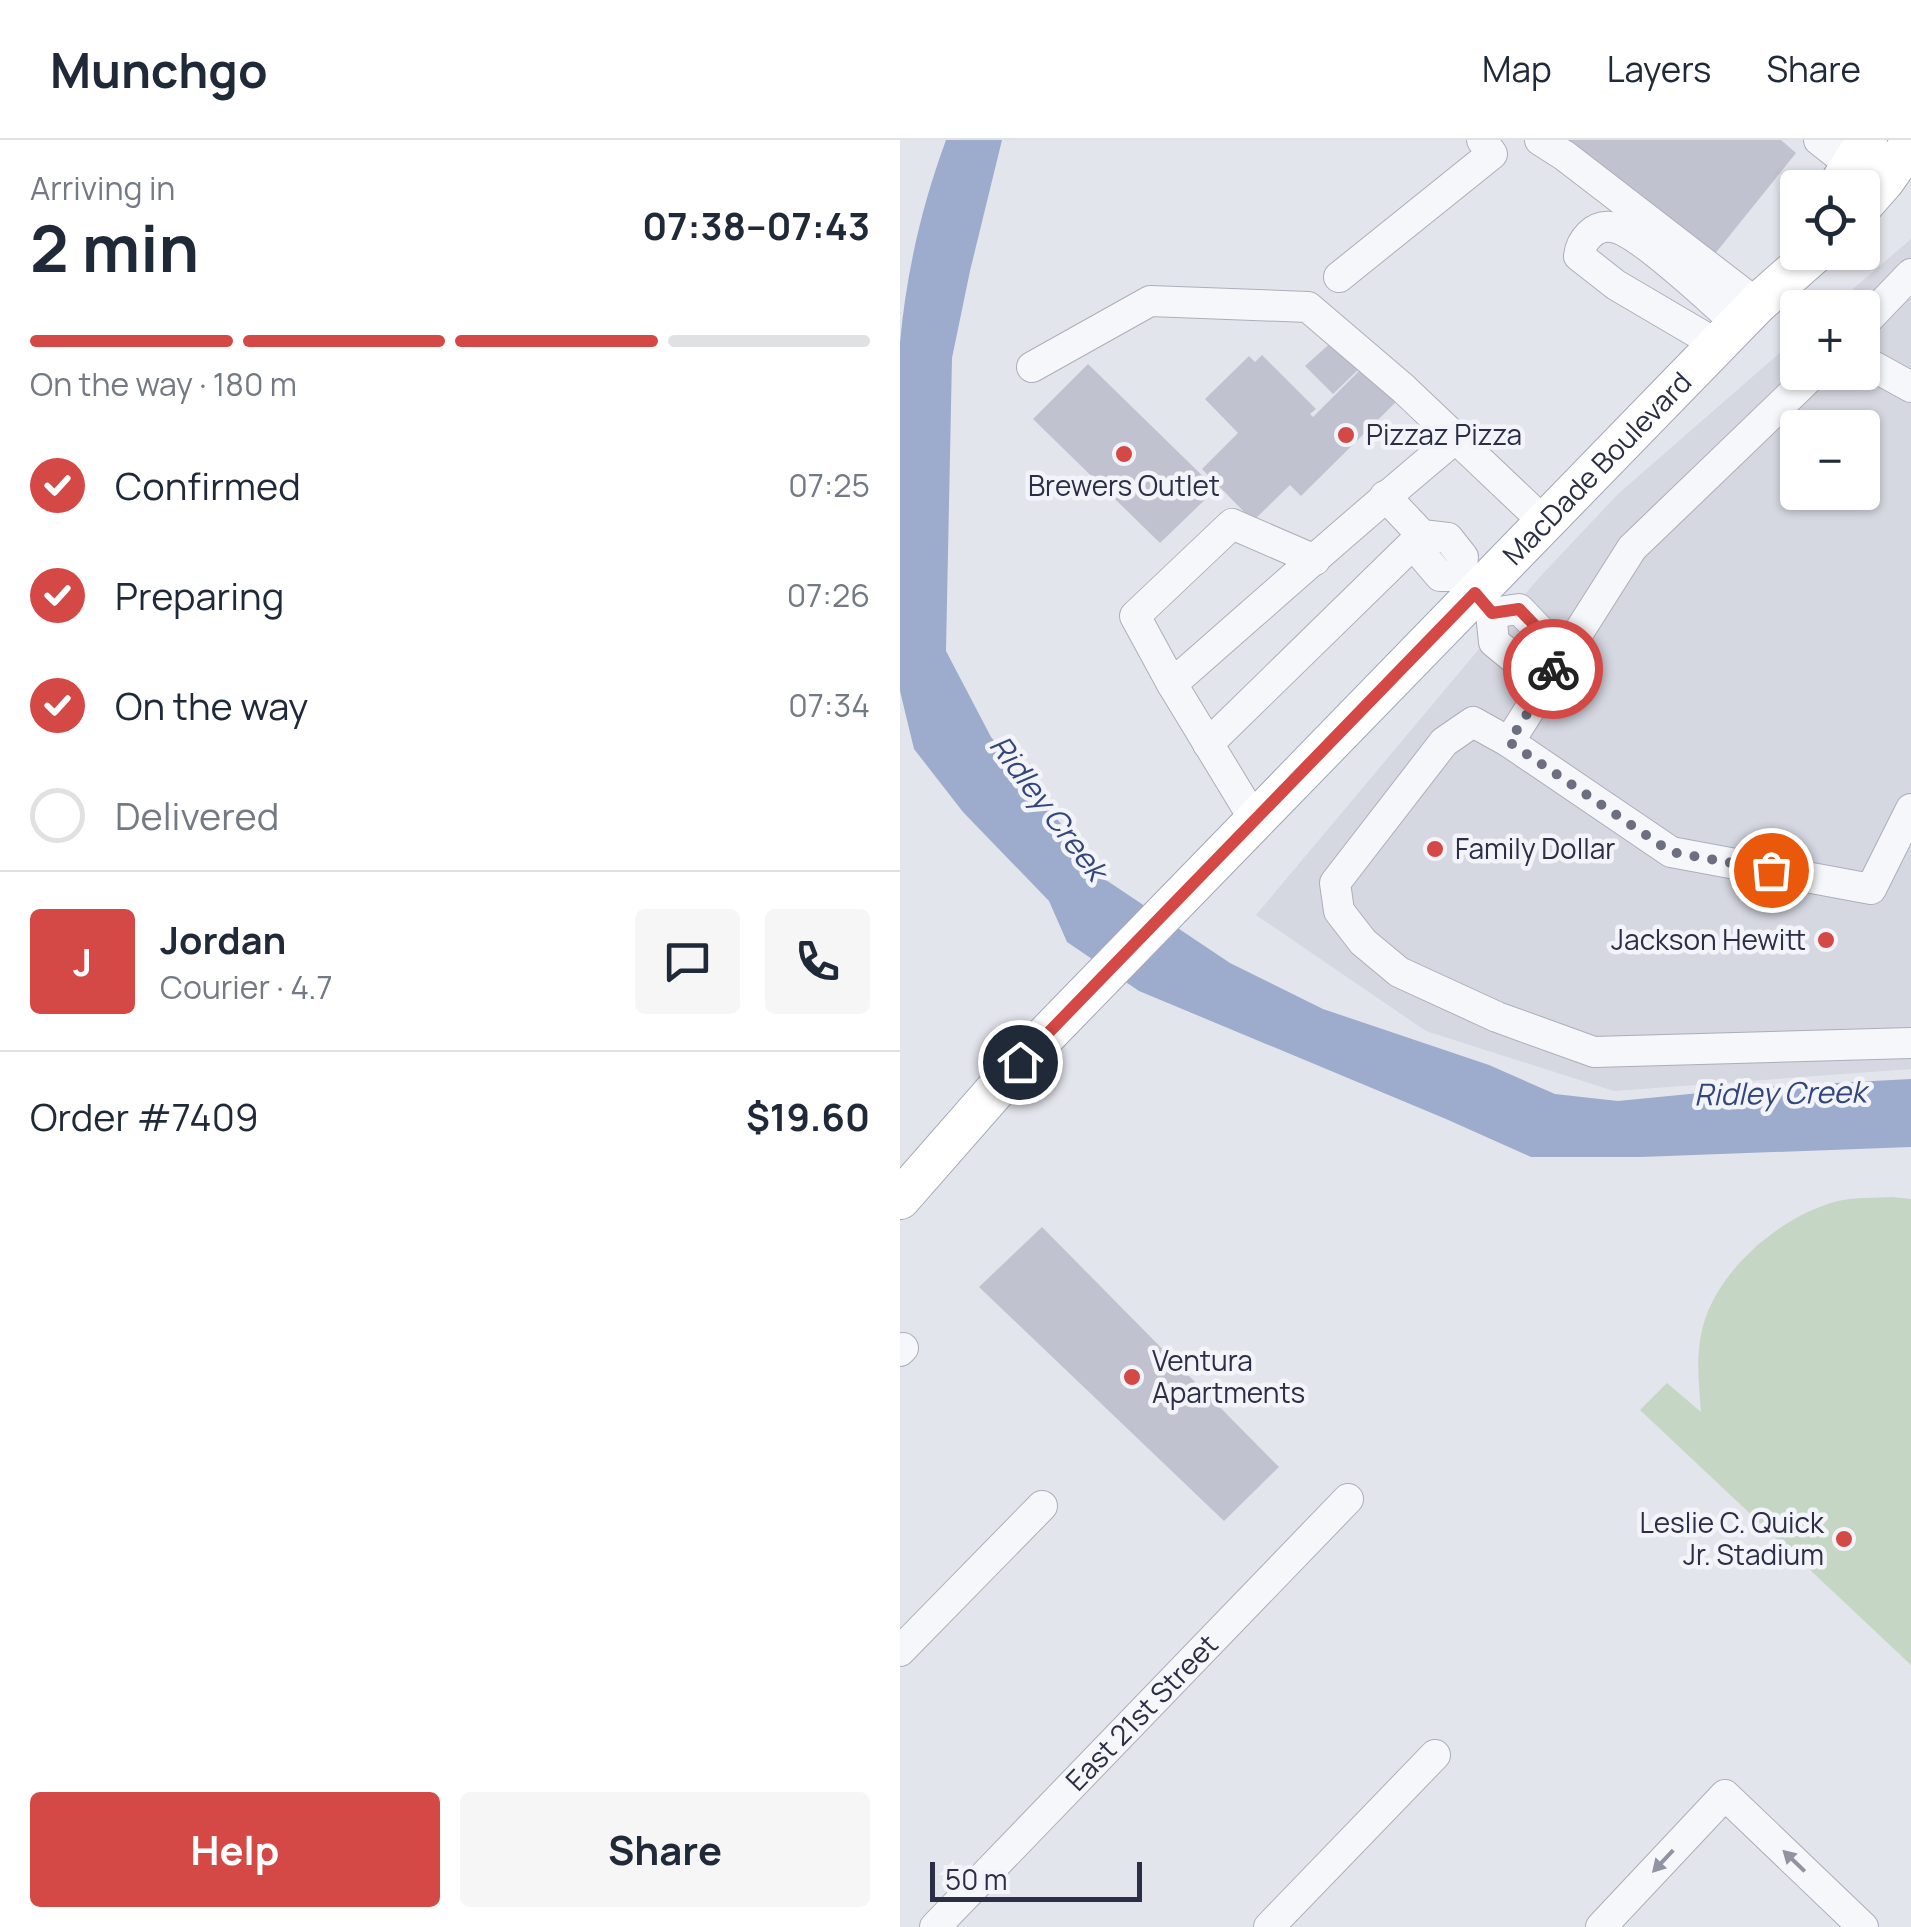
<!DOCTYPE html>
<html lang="en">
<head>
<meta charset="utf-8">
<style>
	:root { --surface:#fff; --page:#f6f6f7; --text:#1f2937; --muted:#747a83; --line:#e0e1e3; --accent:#d44845 }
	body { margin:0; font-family:Manrope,sans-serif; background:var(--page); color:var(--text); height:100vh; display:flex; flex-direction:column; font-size:38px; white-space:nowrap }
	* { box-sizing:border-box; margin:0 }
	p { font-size:32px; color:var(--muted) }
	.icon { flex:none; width:55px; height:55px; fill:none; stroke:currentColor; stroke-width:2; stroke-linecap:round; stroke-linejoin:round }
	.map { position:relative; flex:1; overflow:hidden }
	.side { display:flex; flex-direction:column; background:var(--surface); width:900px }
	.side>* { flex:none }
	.controls { position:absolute; left:880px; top:30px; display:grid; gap:20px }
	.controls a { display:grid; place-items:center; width:100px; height:100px; border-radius:10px; background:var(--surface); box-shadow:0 2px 8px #0004; font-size:50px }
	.scale { position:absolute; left:30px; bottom:25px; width:212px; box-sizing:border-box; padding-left:10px; border:5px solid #2a2f45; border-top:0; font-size:28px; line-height:35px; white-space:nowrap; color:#2a2f45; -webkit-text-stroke:8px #f3f4f9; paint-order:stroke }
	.pin { position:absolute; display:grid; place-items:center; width:85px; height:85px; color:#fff; margin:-42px; border:5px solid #fff; border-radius:50%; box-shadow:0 2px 10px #0007 }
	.courier { position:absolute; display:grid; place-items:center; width:100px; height:100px; margin:-50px; border:8px solid #d44845; border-radius:50%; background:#fff; color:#222; box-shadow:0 2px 12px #0007 }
	.headline em { font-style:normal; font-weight:700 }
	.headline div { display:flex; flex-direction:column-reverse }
	.headline { display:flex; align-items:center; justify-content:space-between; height:170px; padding:0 30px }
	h1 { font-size:65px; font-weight:700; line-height:75px }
	.bar { display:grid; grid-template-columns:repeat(4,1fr); gap:15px 10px; align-content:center; height:120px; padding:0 30px }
	.bar i { height:12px; border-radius:8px; background:var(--line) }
	.bar .active { background:var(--accent) }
	.bar p { grid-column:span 4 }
	.line { display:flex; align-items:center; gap:25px; padding:0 30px; border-top:2px solid var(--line) }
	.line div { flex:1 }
	.round { display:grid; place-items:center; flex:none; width:105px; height:105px; border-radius:10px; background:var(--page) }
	ol { padding:0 30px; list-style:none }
	li { display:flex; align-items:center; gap:30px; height:110px }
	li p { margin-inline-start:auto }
	li .icon { padding:10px; border-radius:50%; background:var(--accent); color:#fff; stroke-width:4 }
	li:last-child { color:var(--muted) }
	li i { width:55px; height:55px; border:5px solid var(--line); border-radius:50% }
	.action { display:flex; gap:20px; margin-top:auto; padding:20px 30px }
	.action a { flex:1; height:115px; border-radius:10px; background:var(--accent); color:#fff; font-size:40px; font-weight:700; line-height:115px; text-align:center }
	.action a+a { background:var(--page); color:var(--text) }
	header { display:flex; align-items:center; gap:60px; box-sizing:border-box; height:140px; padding:0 50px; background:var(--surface); border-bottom:2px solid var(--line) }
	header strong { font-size:48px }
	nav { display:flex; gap:55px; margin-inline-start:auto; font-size:35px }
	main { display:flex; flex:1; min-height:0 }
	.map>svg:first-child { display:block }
	.built { fill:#d5d7e1; fill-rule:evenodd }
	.green { fill:#c5d6c4 }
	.water { fill:#9daccd }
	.building { fill:#c0c3cf }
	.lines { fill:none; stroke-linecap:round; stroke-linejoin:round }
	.minor-casing { stroke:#acaeba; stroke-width:32 }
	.major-casing { stroke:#a2a7b8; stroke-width:42 }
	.minor { stroke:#f6f7fa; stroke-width:30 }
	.major { stroke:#fff; stroke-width:40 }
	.oneway { fill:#9093a0 }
	.done { stroke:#6b6f7f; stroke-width:10; stroke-dasharray:0 18 }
	.route { stroke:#d44845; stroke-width:12 }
	.poi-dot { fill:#d44845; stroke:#f3f4f9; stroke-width:4 }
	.labels { text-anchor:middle; stroke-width:9; stroke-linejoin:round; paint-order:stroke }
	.poi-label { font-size:28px; fill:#2a2f45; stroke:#f3f4f9; text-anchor:start }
	.street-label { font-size:28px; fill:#2a2f45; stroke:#f3f4f9 }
	.water-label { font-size:30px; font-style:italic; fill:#32467b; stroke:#f3f4f9 }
</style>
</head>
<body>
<header>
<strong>Munchgo</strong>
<nav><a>Map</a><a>Layers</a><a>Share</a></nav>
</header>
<main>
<section class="side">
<div class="headline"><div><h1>2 min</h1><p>Arriving in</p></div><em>07:38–07:43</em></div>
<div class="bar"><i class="active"></i><i class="active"></i><i class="active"></i><i></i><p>On the way · 180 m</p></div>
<ol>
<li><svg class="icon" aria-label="check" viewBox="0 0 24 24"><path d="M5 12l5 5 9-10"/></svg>Confirmed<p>07:25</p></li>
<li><svg class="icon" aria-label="check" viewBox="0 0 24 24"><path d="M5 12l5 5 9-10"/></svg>Preparing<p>07:26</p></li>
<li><svg class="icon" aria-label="check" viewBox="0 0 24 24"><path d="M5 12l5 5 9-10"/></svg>On the way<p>07:34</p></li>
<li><i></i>Delivered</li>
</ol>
<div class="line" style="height:180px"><b class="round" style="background:var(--accent);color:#fff">J</b><div><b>Jordan</b><p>Courier · 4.7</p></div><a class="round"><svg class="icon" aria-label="chat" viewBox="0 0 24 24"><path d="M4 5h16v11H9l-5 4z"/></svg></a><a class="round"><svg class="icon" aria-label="phone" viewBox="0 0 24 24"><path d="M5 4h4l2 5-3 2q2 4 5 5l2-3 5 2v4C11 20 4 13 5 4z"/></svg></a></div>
<div class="line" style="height:130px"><div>Order #7409</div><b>$19.60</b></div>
<div class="action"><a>Help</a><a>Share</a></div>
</section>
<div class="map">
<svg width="1011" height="1787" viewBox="0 0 1011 1787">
	<rect width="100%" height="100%" fill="#e3e5ec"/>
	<path class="built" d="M1011,99V929L714,951L526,891L356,775L637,440L718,354L897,198L898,232H962V168L932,167ZM898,288H962V352H898Z"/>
	<path class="green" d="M992,1057L1011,1059V1525L740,1270L767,1243L801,1272C799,1246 796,1221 801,1195C812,1134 879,1076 938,1061C955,1057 975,1058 992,1057Z"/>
	<path class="water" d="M46,0H102L70,131L52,218L46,511L91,597L206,740L330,823L423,869L589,925L655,954L718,961L861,947L1011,939V1007L741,1017H631L546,979L239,851L167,802L149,761L63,672L14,609L0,551V203C6,134 22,65 46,0Z"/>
	<g class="building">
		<path d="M669,0H881L896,13L810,120Z"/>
		<path d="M435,199L462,226L433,254L405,226Z"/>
		<path d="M362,215L416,269L410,274L413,277L464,226L498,260L401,356L390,345L353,381L302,329L338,293L305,259L349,216L355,222Z"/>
		<path d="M188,224L316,349L260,403L133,279Z"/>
		<path d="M142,1087L379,1327L324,1381L79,1147Z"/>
	</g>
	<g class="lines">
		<defs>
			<g id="minor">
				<path d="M640,0L665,16L857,164"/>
				<path d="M919,0L952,26"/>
				<path d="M439,137L592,14L582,0"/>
				<path d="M962,185L1011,134"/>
				<path d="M818,205L716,145L679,116C681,100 694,85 711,87C738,89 814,164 838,184"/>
				<path d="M962,220L1011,247"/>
				<path d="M132,227L250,161L408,167L504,249L644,382"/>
				<path d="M915,232L732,408L609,602L771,712L971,749L1011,669"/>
				<path d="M485,356L522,395L548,398L563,417L561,436L591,473L594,502L616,520L654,532"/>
				<path d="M522,395L523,416L540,436H561"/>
				<path d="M415,420L332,384L235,476L272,544C366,462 459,378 556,298"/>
				<path d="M591,473L619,469L645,496L654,532"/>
				<path d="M272,544L354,679"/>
				<path d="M609,602L573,582L544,602L435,743L439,771L463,802L499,832L597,877L694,912L1011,903"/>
				<path d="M308,604L522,395"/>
				<path d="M0,1211L3,1208"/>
				<path d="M0,1511L142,1366"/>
				<path id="s1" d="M35,1787L448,1359"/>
				<path d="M369,1787L535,1615"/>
				<path d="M701,1787L825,1655L963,1787"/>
			</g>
			<g id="major">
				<path d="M937,48L967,0"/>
				<path d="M962,66L984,41L1011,3"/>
				<path id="s2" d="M0,1059L120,922L857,164L916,112"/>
			</g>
		</defs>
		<use href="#minor" class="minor-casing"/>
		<use href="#major" class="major-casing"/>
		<use href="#minor" class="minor"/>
		<use href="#major" class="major"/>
	</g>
	<defs><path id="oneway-solid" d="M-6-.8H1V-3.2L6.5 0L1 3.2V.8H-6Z" transform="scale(2.5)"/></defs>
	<g class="oneway">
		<use href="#oneway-solid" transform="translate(763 1721) rotate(133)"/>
		<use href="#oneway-solid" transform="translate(894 1721) rotate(-136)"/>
	</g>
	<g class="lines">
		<path class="done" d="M653,529L654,532L609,602L771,712L871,730"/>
		<path class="route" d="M120,922L575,453L592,473L619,469L645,496L653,529"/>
	</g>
	<g class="poi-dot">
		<circle cx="446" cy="295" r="10"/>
		<circle cx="224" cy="314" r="10"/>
		<circle cx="535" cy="709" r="10"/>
		<circle cx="926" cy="800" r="10"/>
		<circle cx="232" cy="1237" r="10"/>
		<circle cx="944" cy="1399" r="10"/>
	</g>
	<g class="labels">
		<g class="poi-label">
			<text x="466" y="305">Pizzaz Pizza</text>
			<text x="224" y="356" text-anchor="middle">Brewers Outlet</text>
			<text x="555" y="719">Family Dollar</text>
			<text x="906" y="810" text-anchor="end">Jackson Hewitt</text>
			<text x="252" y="1231">Ventura<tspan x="252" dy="32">Apartments</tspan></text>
			<text x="924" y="1393" text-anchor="end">Leslie C. Quick<tspan x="924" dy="32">Jr. Stadium</tspan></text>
		</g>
		<g class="street-label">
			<text dy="10" stroke="none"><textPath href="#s2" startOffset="1010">MacDade Boulevard</textPath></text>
			<text dy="10" stroke="none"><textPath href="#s1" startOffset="298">East 21st Street</textPath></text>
		</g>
		<g class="water-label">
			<text transform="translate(148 668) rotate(53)" y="10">Ridley Creek</text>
			<text transform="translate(880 954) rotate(-1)" y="10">Ridley Creek</text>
		</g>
	</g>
</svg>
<div class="controls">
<a><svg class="icon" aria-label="locate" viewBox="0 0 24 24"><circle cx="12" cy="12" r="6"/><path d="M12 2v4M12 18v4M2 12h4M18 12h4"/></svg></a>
<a>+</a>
<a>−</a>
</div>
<div class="scale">50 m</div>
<div class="pin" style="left:871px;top:730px;background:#ea580c"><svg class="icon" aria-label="bag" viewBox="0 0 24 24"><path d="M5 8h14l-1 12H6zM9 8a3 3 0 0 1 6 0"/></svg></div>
<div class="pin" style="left:120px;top:922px;background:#1f2937"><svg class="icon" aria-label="home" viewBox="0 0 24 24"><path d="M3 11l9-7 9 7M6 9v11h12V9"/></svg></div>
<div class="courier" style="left:653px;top:529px"><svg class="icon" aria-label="bike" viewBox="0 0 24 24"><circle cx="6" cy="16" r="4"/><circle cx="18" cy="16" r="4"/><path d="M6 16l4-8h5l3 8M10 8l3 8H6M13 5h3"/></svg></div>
</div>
</main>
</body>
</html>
